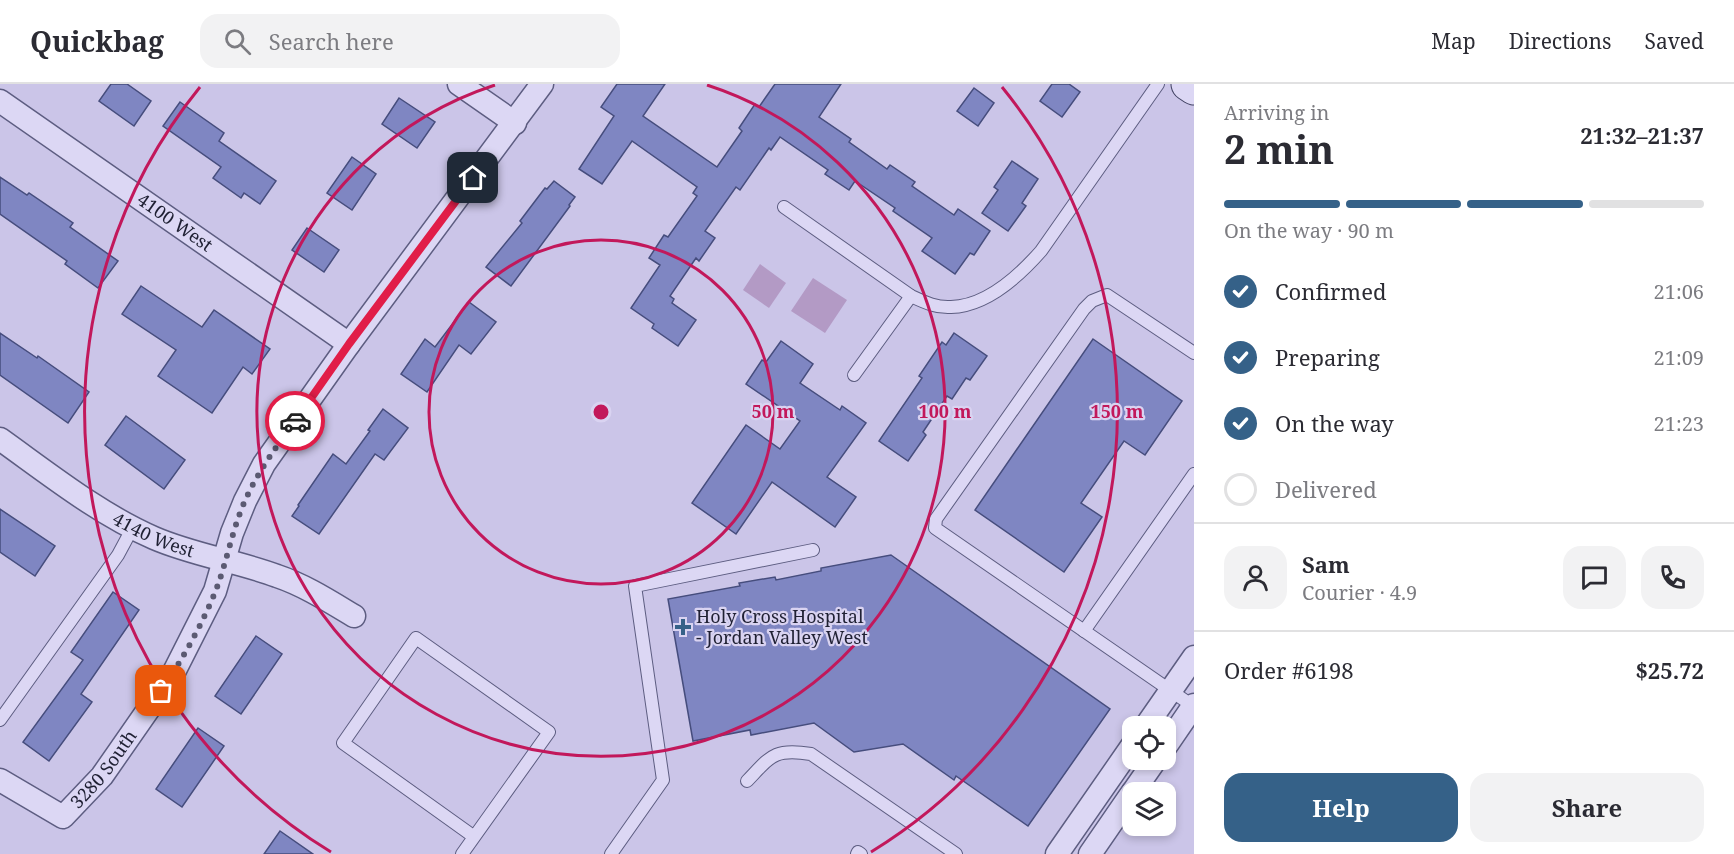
<!DOCTYPE html>
<html lang="en">
<head>
<meta charset="utf-8">
<style>
	:root { --surface:#fff; --page:#f2f2f3; --text:#2b2b33; --muted:#7c7c81; --line:#e1e1e2; --accent:#356188 }
	body { margin:0; font-family:"Noto Serif",serif; background:var(--page); color:var(--text); height:100vh; display:flex; flex-direction:column; font-size:22px; white-space:nowrap }
	* { box-sizing:border-box; margin:0 }
	p { font-size:20px; color:var(--muted) }
	.icon { flex:none; width:33px; height:33px; fill:none; stroke:currentColor; stroke-width:2; stroke-linecap:round; stroke-linejoin:round }
	.map { position:relative; flex:1; overflow:hidden }
	.details { display:flex; flex-direction:column; background:var(--surface); width:540px }
	.details>* { flex:none }
	.controls { position:absolute; left:1122px; top:632px; display:grid; gap:12px }
	.controls a { display:grid; place-items:center; width:54px; height:54px; border-radius:12px; background:var(--surface); box-shadow:0 3px 9px #0003; font-size:30px }
	.pin { position:absolute; display:grid; place-items:center; width:51px; height:51px; color:#fff; margin:-26px; border-radius:12px; box-shadow:0 3px 9px #0006 }
	.courier { position:absolute; display:grid; place-items:center; width:60px; height:60px; margin:-30px; border:4px solid #e11d48; border-radius:50%; background:#fff; color:#222; box-shadow:0 2px 8px #0007 }
	.head em { font-style:normal; font-weight:700 }
	.head div { display:flex; flex-direction:column-reverse }
	.head { display:flex; align-items:center; justify-content:space-between; height:102px; padding:0 30px }
	h1 { font-size:39px; font-weight:700; line-height:45px }
	.bar { display:grid; grid-template-columns:repeat(4,1fr); gap:9px 6px; align-content:center; height:72px; padding:0 30px }
	.bar i { height:8px; border-radius:4px; background:var(--line) }
	.bar .on { background:var(--accent) }
	.bar p { grid-column:span 4 }
	.line { display:flex; align-items:center; gap:15px; padding:0 30px; border-top:2px solid var(--line) }
	.line div { flex:1 }
	.round { display:grid; place-items:center; flex:none; width:63px; height:63px; border-radius:18px; background:var(--page) }
	ol { padding:0 30px; list-style:none }
	li { display:flex; align-items:center; gap:18px; height:66px }
	li p { margin-inline-start:auto }
	li .icon { padding:6px; border-radius:50%; background:var(--accent); color:#fff; stroke-width:4 }
	li:last-child { color:var(--muted) }
	li i { width:33px; height:33px; border:3px solid var(--line); border-radius:50% }
	.button { display:flex; gap:12px; margin-top:auto; padding:12px 30px }
	.button a { flex:1; height:69px; border-radius:18px; background:var(--accent); color:#fff; font-size:24px; font-weight:700; line-height:69px; text-align:center }
	.button a+a { background:var(--page); color:var(--text) }
	header { display:flex; align-items:center; gap:36px; box-sizing:border-box; height:84px; padding:0 30px; background:var(--surface); border-bottom:2px solid var(--line) }
	header strong { font-size:28px }
	nav { display:flex; gap:33px; margin-inline-start:auto; font-size:21px }
	.search { width:420px; height:54px; background:var(--page); display:flex; align-items:center; gap:15px; box-sizing:border-box; padding:0 21px; border-radius:18px; color:var(--muted); font-size:22px }
	main { display:flex; flex:1; min-height:0 }
	.map>svg:first-child { display:block }
	.green { fill:#b39ac5 }
	.building { fill:#7f86c2; stroke:#464d7d; stroke-width:1.5 }
	.lines { fill:none; stroke-linecap:round; stroke-linejoin:round }
	.lane-casing { stroke:#5d5d81; stroke-width:14 }
	.street-casing { stroke:#5d5d81; stroke-width:25 }
	.secondary-casing { stroke:#404162; stroke-width:35 }
	.lane { stroke:#dcd7f4; stroke-width:12 }
	.street { stroke:#dcd7f4; stroke-width:22 }
	.secondary { stroke:#dcd7f4; stroke-width:33 }
	.done { stroke:#5b5a72; stroke-width:6; stroke-dasharray:0 10.8 }
	.route { stroke:#e11d48; stroke-width:8 }
	.ring { fill:none; stroke:#c2185b; stroke-width:3 }
	.poi-dot { fill:#356188; stroke:#d9d3f1; stroke-width:2 }
	.labels { text-anchor:middle; stroke-width:4.5; stroke-linejoin:round; paint-order:stroke }
	.street-label { font-size:18px; fill:#1f2033; stroke:#d9d3f1 }
	.poi-label { font-size:18px; fill:#1f2033; stroke:#d9d3f1; text-anchor:start }
	.centre { fill:#c2185b; stroke:#d9d3f1; stroke-width:3 }
	.ring-label { font-size:18px; text-anchor:middle; font-weight:bold; fill:#c2185b; stroke:#d9d3f1; stroke-width:4.5; stroke-linejoin:round; paint-order:stroke }
</style>
</head>
<body>
<header>
<strong>Quickbag</strong>
<div class="search"><svg class="icon" aria-label="search" viewBox="0 0 24 24"><circle cx="10" cy="10" r="6"/><path d="M15 15l6 6"/></svg>Search here</div>
<nav><a>Map</a><a>Directions</a><a>Saved</a></nav>
</header>
<main>
<div class="map">
<svg width="1194" height="770" viewBox="0 0 1194 770">
	<rect width="100%" height="100%" fill="#cbc5e8"/>
	<g class="green">
		<path d="M760,180L786,199L769,224L743,206Z"/>
		<path d="M813,194L847,216L825,249L791,227Z"/>
	</g>
	<g class="building">
		<path d="M111,0H127L151,17L134,42L99,17Z"/>
		<path d="M617,0H665L643,32L717,83L742,47L739,44L755,20L759,23L775,0H841L819,33L851,55L849,58L887,85L890,81L915,98L912,102L954,131L958,125L990,147L974,171L970,169L955,190L922,167L932,154L893,127L895,124L855,97L849,106L825,90L828,86L780,53L771,66L769,64L740,106L736,103L705,147L715,154L699,177L696,174L670,212L674,215L672,219L696,236L678,262L652,244L654,240L631,224L660,181L649,174L664,151L668,153L697,112L693,109L697,103L632,57L602,100L579,85L614,32L601,23Z"/>
		<path d="M1052,0H1069L1080,8L1062,33L1040,17Z"/>
		<path d="M974,4L994,19L978,42L957,27Z"/>
		<path d="M399,14L435,38L417,64L382,40Z"/>
		<path d="M180,18L224,49L219,57L276,97L260,120L244,109L241,114L213,94L221,83L163,42Z"/>
		<path d="M352,73L376,90L352,126L327,109Z"/>
		<path d="M1012,77L1038,95L1022,119L1026,122L1008,147L982,129L998,106L994,103Z"/>
		<path d="M0,93L27,111L29,109L73,139L70,143L118,177L98,204L65,180L67,177L0,130Z"/>
		<path d="M554,97L575,113L569,121L570,122L511,202L486,183L522,139L520,137L545,104L547,105Z"/>
		<path d="M307,144L339,166L324,188L292,166Z"/>
		<path d="M141,202L202,243L214,226L270,265L252,290L243,283L212,329L158,292L176,266L122,230Z"/>
		<path d="M469,218L496,238L471,270L459,261L427,308L401,290L425,255L435,263Z"/>
		<path d="M0,249L37,274L38,272L89,308L68,339L0,291Z"/>
		<path d="M954,249L987,272L970,296L966,294L952,315L947,312L923,348L926,351L908,377L879,357L922,294L919,292L942,258L946,261Z"/>
		<path d="M1093,255L1182,317L1145,371L1124,357L1081,419L1102,433L1064,488L975,426Z"/>
		<path d="M781,257L813,280L800,299L840,326L842,322L866,339L827,393L856,413L835,443L772,398L736,450L692,419L746,341L780,365L800,337L746,300L762,276L766,278Z"/>
		<path d="M383,325L408,344L384,376L375,370L319,450L292,432L299,422L298,421L333,370L346,380L370,347L368,346Z"/>
		<path d="M126,332L185,376L164,405L105,361Z"/>
		<path d="M0,425L55,462L35,492L0,468Z"/>
		<path d="M891,471L1110,625L1028,742L956,692L954,696L903,660L854,668L814,639L751,651L750,646L693,657L668,515L740,502L739,499L775,493L776,496L821,487V484Z"/>
		<path d="M113,508L139,526L81,610L92,618L49,677L23,658L83,576L71,568Z"/>
		<path d="M256,552L282,570L241,630L215,612Z"/>
		<path d="M198,644L224,662L182,723L156,705Z"/>
		<path d="M280,747L313,770H264Z"/>
	</g>
	<g class="lines">
		<defs>
			<g id="lane">
				<path d="M784,123L911,212C924,218 936,224 951,223C987,222 1019,192 1041,167L1158,0"/>
				<path d="M854,291L911,212"/>
				<path d="M1084,547L1194,390"/>
				<path d="M1193,622L935,444L936,435L1084,225L1092,217L1107,211L1194,269"/>
				<path d="M0,636L118,471L133,443"/>
				<path d="M747,697C771,672 774,664 811,670L956,770"/>
				<path d="M462,770L549,648L416,554L343,659L473,752"/>
				<path d="M611,770L663,696L635,502L813,466"/>
				<path d="M857,770L858,768L861,770"/>
			</g>
			<g id="street">
				<path d="M459,0L515,39"/>
				<path id="s1" d="M0,17L349,260"/>
				<path id="s2" d="M0,355C49,390 99,430 154,454C193,471 237,477 277,492C304,501 329,517 354,532"/>
				<path d="M1146,642L1194,573"/>
				<path d="M1166,662L1194,621"/>
				<path id="s3" d="M0,696L63,733L102,692L173,590L215,507L232,449L245,417L264,380L349,260L542,0"/>
				<path d="M1133,708L1156,675"/>
				<path d="M1057,770L1132,662"/>
				<path d="M1090,770L1132,709"/>
			</g>
			<path id="secondary" d="M1188,0L1194,4"/>
		</defs>
		<use href="#lane" class="lane-casing"/>
		<use href="#street" class="street-casing"/>
		<use href="#secondary" class="secondary-casing"/>
		<use href="#lane" class="lane"/>
		<use href="#street" class="street"/>
		<use href="#secondary" class="secondary"/>
	</g>
	<g class="lines">
		<path class="done" d="M161,607C181,578 203,539 216,506C227,477 232,447 244,419C257,389 276,363 295,337"/>
		<path class="route" d="M295,337L349,260L473,94"/>
	</g>
	<g class="ring">
		<circle cx="601" cy="328" r="172"/>
		<path d="M707 1A344 344 0 1 1 495 1"/>
		<path d="M331 768A516 516 0 0 1 200 3M1002 3A516 516 0 0 1 871 768"/>
	</g>
	<path class="poi-dot" d="M680 534h6v6h6v6h-6v6h-6v-6h-6v-6h6z"/>
	<g class="labels">
		<g class="street-label">
			<text dy="6" stroke="none"><textPath href="#s1" startOffset="213">4100 West</textPath></text>
			<text dy="6" stroke="none"><textPath href="#s2" startOffset="182">4140 West</textPath></text>
			<text dy="6" stroke="none"><textPath href="#s3" startOffset="136">3280 South</textPath></text>
		</g>
		<g class="poi-label">
			<text x="696" y="539">Holy Cross Hospital<tspan x="696" dy="21">- Jordan Valley West</tspan></text>
		</g>
	</g>
	<circle cx="601" cy="328" r="9" class="centre"/>
	<g class="ring-label">
		<text x="773" y="334">50 m</text>
		<text x="945" y="334">100 m</text>
		<text x="1117" y="334">150 m</text>
	</g>
</svg>
<div class="controls">
<a><svg class="icon" aria-label="locate" viewBox="0 0 24 24"><circle cx="12" cy="12" r="6"/><path d="M12 2v4M12 18v4M2 12h4M18 12h4"/></svg></a>
<a><svg class="icon" aria-label="layers" viewBox="0 0 24 24"><path d="M12 4l9 5-9 5-9-5zM3 14l9 5 9-5"/></svg></a>
</div>
<div class="pin" style="left:161px;top:607px;background:#ea580c"><svg class="icon" aria-label="bag" viewBox="0 0 24 24"><path d="M5 8h14l-1 12H6zM9 8a3 3 0 0 1 6 0"/></svg></div>
<div class="pin" style="left:473px;top:94px;background:#1f2937"><svg class="icon" aria-label="home" viewBox="0 0 24 24"><path d="M3 11l9-7 9 7M6 9v11h12V9"/></svg></div>
<div class="courier" style="left:295px;top:337px"><svg class="icon" aria-label="car" viewBox="0 0 24 24"><path d="M5 17H2v-5l4-1 3-4h7l3 4 3 1v5h-3M9 17h6M6 11h13"/><circle cx="7" cy="17" r="2"/><circle cx="17" cy="17" r="2"/></svg></div>
</div>
<section class="details">
<div class="head"><div><h1>2 min</h1><p>Arriving in</p></div><em>21:32–21:37</em></div>
<div class="bar"><i class="on"></i><i class="on"></i><i class="on"></i><i></i><p>On the way · 90 m</p></div>
<ol>
<li><svg class="icon" aria-label="check" viewBox="0 0 24 24"><path d="M5 12l5 5 9-10"/></svg>Confirmed<p>21:06</p></li>
<li><svg class="icon" aria-label="check" viewBox="0 0 24 24"><path d="M5 12l5 5 9-10"/></svg>Preparing<p>21:09</p></li>
<li><svg class="icon" aria-label="check" viewBox="0 0 24 24"><path d="M5 12l5 5 9-10"/></svg>On the way<p>21:23</p></li>
<li><i></i>Delivered</li>
</ol>
<div class="line" style="height:108px"><a class="round"><svg class="icon" aria-label="person" viewBox="0 0 24 24"><circle cx="12" cy="8" r="4"/><path d="M4 21q1-7 8-7t8 7"/></svg></a><div><b>Sam</b><p>Courier · 4.9</p></div><a class="round"><svg class="icon" aria-label="chat" viewBox="0 0 24 24"><path d="M4 5h16v11H9l-5 4z"/></svg></a><a class="round"><svg class="icon" aria-label="phone" viewBox="0 0 24 24"><path d="M5 4h4l2 5-3 2q2 4 5 5l2-3 5 2v4C11 20 4 13 5 4z"/></svg></a></div>
<div class="line" style="height:78px"><div>Order #6198</div><b>$25.72</b></div>
<div class="button"><a>Help</a><a>Share</a></div>
</section>
</main>
</body>
</html>
